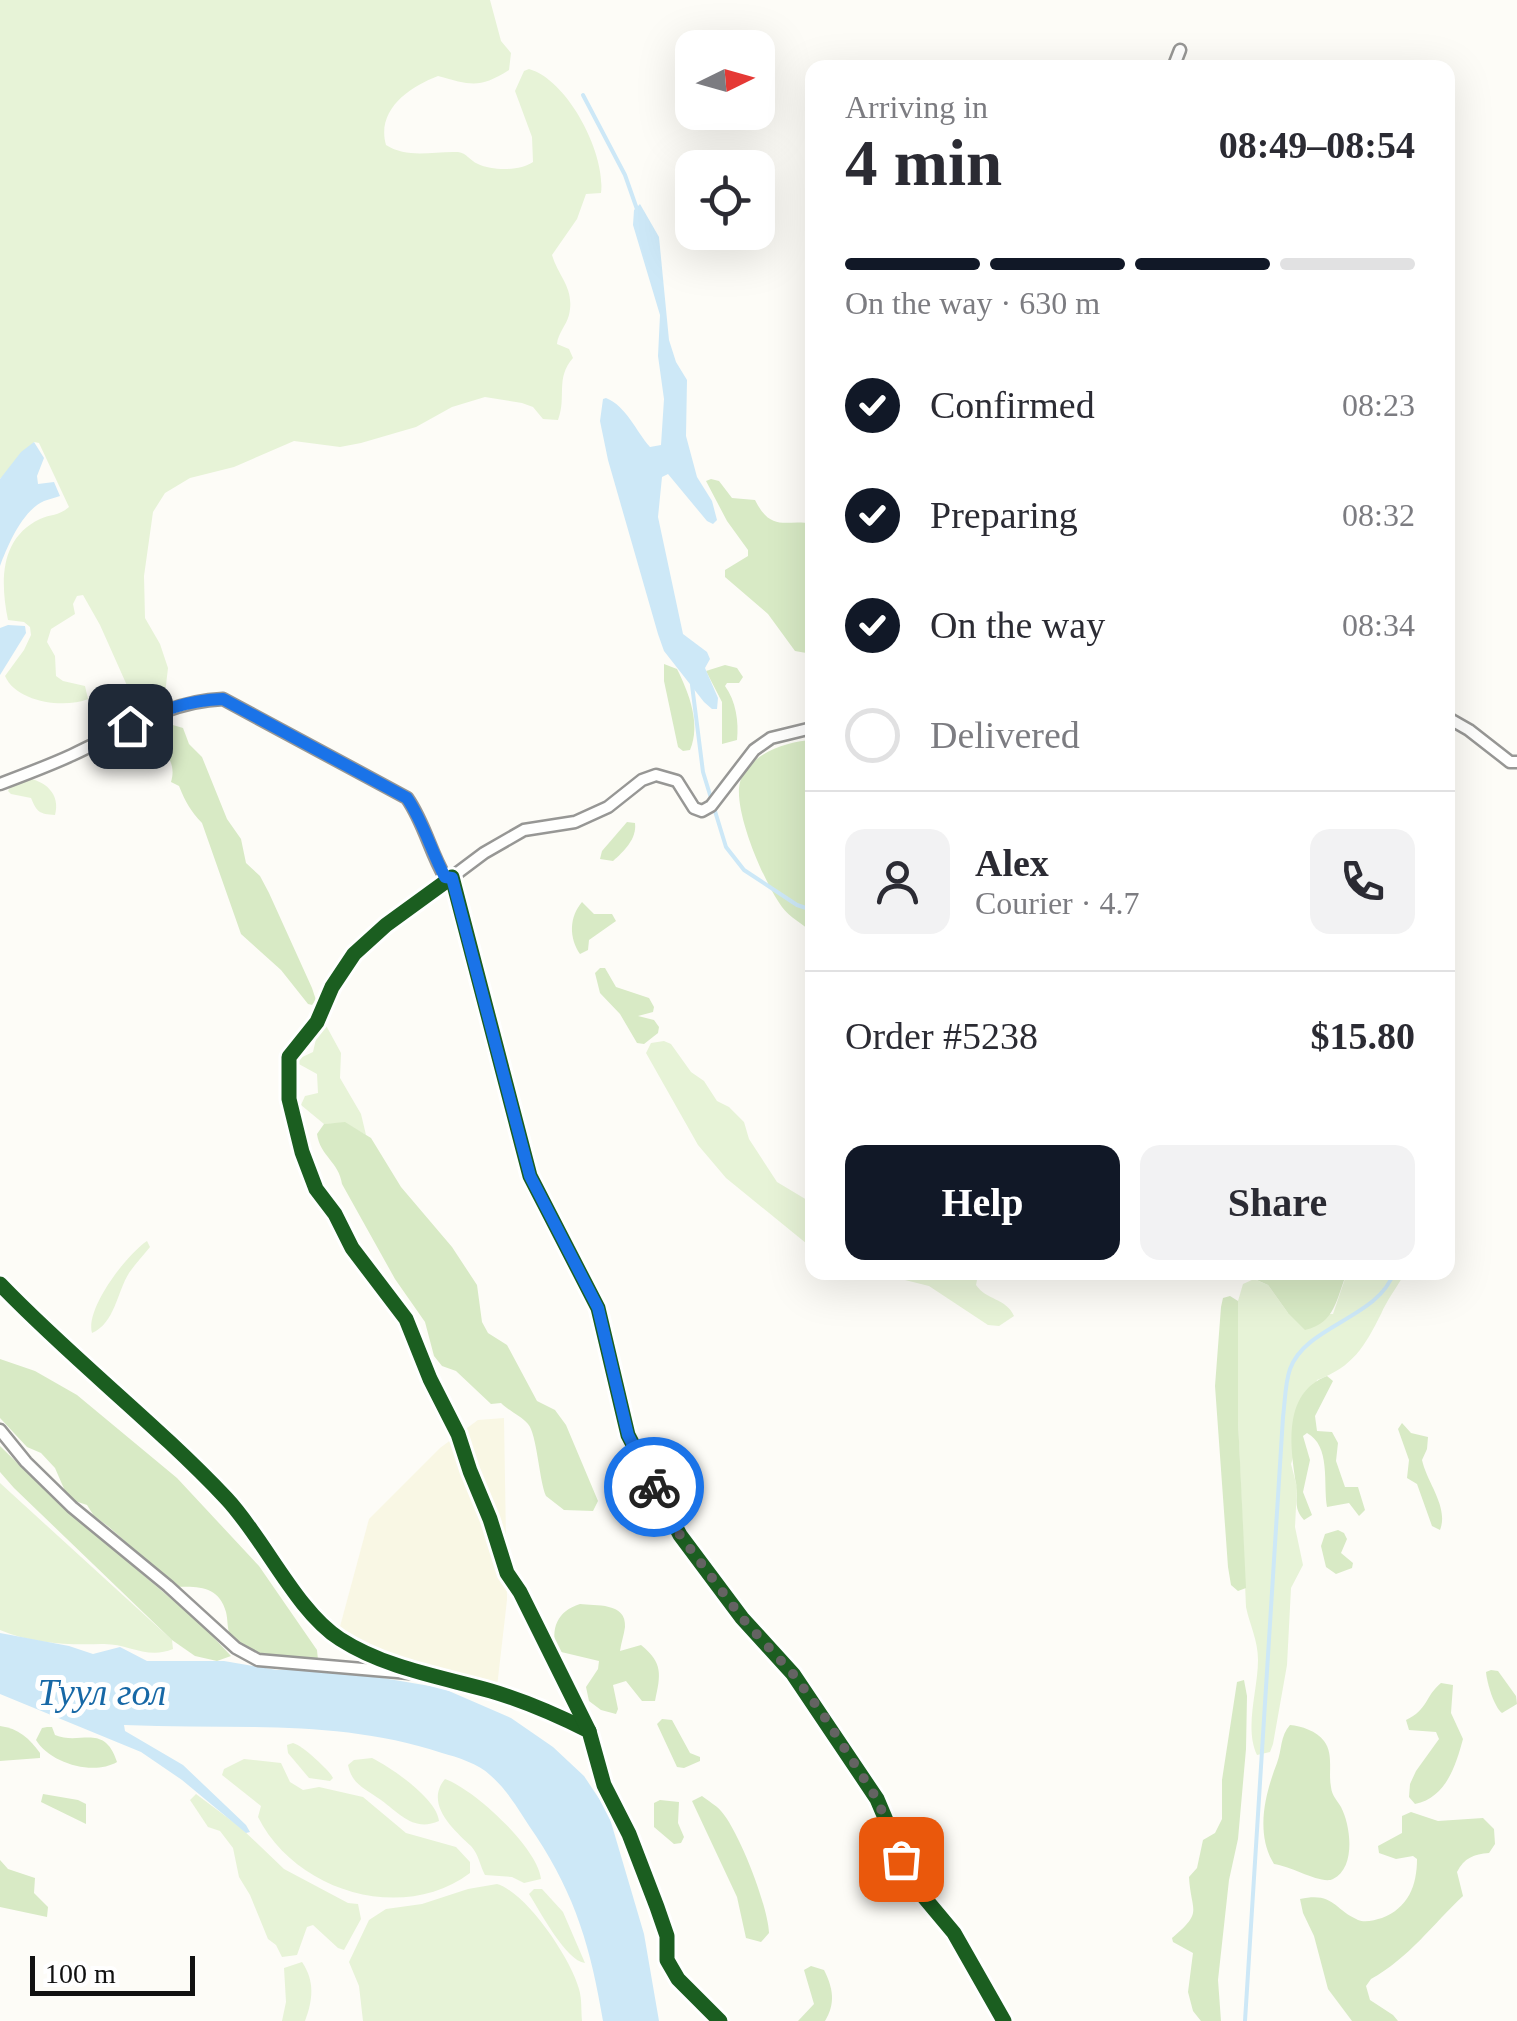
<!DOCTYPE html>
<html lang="en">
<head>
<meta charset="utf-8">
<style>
	:root { --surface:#fff; --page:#f2f2f3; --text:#2b2b33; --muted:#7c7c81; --line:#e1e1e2; --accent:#111827 }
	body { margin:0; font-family:"Times New Roman",serif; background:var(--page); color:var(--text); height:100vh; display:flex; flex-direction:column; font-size:38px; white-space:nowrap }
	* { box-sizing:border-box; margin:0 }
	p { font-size:32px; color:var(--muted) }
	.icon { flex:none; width:55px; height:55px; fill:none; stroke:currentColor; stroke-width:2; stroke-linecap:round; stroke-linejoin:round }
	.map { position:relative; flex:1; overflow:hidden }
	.details { position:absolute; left:805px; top:60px; width:650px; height:1220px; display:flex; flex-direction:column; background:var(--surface); border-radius:20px; box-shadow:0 10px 40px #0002 }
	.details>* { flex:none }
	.needle { width:65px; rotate:85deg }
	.buttons { position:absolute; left:675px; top:30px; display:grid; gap:20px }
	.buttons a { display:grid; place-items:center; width:100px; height:100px; border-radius:20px; background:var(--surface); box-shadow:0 10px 40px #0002; font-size:50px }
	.scale { position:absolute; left:30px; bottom:25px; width:165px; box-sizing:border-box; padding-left:10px; border:5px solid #111; border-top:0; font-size:28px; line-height:35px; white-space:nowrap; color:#111; -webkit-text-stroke:8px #fff; paint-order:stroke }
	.pin { position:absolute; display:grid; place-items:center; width:85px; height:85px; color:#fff; margin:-42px; border-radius:20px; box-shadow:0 5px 15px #0006 }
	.courier { position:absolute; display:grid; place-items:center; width:100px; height:100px; margin:-50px; border:8px solid #1a73e8; border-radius:50%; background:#fff; color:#222; box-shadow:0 2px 12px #0007 }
	.summary em { font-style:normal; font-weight:800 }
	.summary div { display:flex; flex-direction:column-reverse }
	.summary { display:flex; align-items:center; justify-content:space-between; height:170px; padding:0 40px }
	h1 { font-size:65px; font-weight:800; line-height:75px }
	.bar { display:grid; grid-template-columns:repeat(4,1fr); gap:15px 10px; align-content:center; height:120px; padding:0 40px }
	.bar i { height:12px; border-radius:8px; background:var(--line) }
	.bar .current { background:var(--accent) }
	.bar p { grid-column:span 4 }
	.line { display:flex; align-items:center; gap:25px; padding:0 40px; border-top:2px solid var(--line) }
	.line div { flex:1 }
	.round { display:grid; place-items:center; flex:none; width:105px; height:105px; border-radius:20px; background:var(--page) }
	ol { padding:0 40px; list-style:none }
	li { display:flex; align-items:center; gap:30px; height:110px }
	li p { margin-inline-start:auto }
	li .icon { padding:10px; border-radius:50%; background:var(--accent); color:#fff; stroke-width:4 }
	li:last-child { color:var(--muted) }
	li i { width:55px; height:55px; border:5px solid var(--line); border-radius:50% }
	.button { display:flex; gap:20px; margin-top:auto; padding:20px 40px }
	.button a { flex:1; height:115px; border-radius:20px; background:var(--accent); color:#fff; font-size:40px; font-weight:800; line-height:115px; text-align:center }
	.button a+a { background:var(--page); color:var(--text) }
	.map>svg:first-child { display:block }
	.farmland { fill:#f9f7e4 }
	.green { fill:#e7f3d7 }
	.forest { fill:#d8eac5 }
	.water { fill:#cde8f7 }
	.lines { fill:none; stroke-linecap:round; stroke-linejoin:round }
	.stream { stroke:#cde8f7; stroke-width:4 }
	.minor-casing { stroke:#979795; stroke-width:15 }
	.minor { stroke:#fffffe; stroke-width:10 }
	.cycleway-casing { stroke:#fff; stroke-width:21 }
	.cycleway { stroke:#1b5e20; stroke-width:15 }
	.done { stroke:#646362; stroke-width:10; stroke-dasharray:0 18 }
	.route { stroke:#1a73e8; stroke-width:12 }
	.labels { text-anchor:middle; stroke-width:10; stroke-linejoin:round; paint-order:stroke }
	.water-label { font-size:38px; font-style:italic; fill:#1768a6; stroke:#fff }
</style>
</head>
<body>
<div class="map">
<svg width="1517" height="2021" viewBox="0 0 1517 2021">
	<rect width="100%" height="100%" fill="#fdfcf7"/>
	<path class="farmland" d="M504,1418L507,1600L497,1687L373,1651L338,1634L369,1519L440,1448L478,1420Z"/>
	<g class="green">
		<path d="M0,0H490L501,41L511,53L509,70C479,89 471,85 438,76C409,87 376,110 386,145C408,159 433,151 458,152C467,153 469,160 478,164C493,171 520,171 533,162L532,137L515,91L524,71L529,69C568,80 606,154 601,193L586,194L577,219L552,255C559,278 575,288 569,315C566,326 558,333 557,344L569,349L573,358C555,378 567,397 558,420L543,419L533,407L522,403L485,397L452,407L416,427L361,443L340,447L294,441L234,467L190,478L165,493L153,512L144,576L145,618L160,644L168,668L165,694L142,702L133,699L100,625L83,595L77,596L73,604L75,614L51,629L47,642L55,656L56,676L63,681L85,686L88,699C64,709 16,702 5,676L24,650L31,635L30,627L24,622L8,620C0,581 0,538 40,519C51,514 59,516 69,507L39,443L34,442L0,479Z"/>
		<path d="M25,778C45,780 61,794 55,815C39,814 37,812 31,798L11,794L8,791L12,784Z"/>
		<path d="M316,1007L341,1053L340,1078L361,1114L366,1135L345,1123L324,1124L301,1105L305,1096L318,1093L317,1074L297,1063L298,1059L313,1052L316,1039L310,1013Z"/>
		<path d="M664,1041L671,1044L691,1072L704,1081L717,1101L729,1107L744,1122L749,1139L777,1182L812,1203V1248L726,1178L698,1145L646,1053L651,1043Z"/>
		<path d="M147,1241L150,1247C143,1256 135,1264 129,1273C117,1292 115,1323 92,1333C85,1309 126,1255 147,1241Z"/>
		<path d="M877,1273H986L977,1280L976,1285C986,1300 1006,1298 1014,1316L999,1326L988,1325L929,1286Z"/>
		<path d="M1347,1273H1405C1397,1287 1387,1300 1381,1314C1365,1346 1353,1367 1317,1380L1291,1464L1297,1487L1295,1527L1303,1565L1291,1588L1287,1665L1273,1744L1270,1752L1257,1755C1244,1728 1258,1690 1258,1660C1258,1640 1250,1626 1246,1607L1238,1420V1301L1243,1284L1254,1279L1268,1285L1288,1313L1333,1314Z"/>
		<path d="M0,1483L172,1640L173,1649C147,1660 128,1643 102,1644C67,1645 34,1644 0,1630Z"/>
		<path d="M293,1743C302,1745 330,1771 333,1778L330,1781L309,1778L288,1753L287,1745Z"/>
		<path d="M372,1758C392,1768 437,1799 439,1821C414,1832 400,1814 381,1800C366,1789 352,1785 348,1765L354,1760Z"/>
		<path d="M244,1759L281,1763L290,1782L303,1790L319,1787L363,1797L406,1833L456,1847L470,1862V1873C402,1924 295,1891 258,1817L261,1806L222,1775L224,1769Z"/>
		<path d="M445,1779C474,1789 538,1848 541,1879L524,1883L512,1877L485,1875C480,1866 479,1855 471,1846C454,1830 424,1804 445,1779Z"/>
		<path d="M196,1794L240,1827L284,1869L348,1903L358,1904L361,1919L344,1950L338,1948L313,1925L307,1927L297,1955L282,1957L276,1945L268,1939L250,1895L239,1877L233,1848L220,1831L208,1827L190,1800Z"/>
		<path d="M497,1884C527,1893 571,1959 579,1989C582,1999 581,2010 582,2021H363L359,1986L349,1962L369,1920L386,1909L422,1904L468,1889Z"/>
		<path d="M534,1889H542L563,1912L585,1963C566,1961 540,1911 529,1894Z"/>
		<path d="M302,1962C315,1981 313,2000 305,2021H282L286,2002L284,1968Z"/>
	</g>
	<g class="forest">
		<path d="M711,479L719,481L732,498L755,500C772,534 787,518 812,524V654L795,651L768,614L725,577V570L748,556V550L727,521L706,481Z"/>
		<path d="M664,664L677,669C689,693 701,724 690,750L683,751L678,747L664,681Z"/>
		<path d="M725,665L737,668L743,677L739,683H727L725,686C736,701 739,722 737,740L722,744V702L706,671Z"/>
		<path d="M166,723L183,728L189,744L202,757L227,819L241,839L246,863L260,876L269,893L312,988L316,1000L312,1005L308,1004L281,970L241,934L202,823C190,810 186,803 179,786L171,782C179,756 153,750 166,723Z"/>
		<path d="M812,740V932C803,924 789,917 782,907C764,882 737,819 739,788C742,756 786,741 812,740Z"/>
		<path d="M627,822L635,823C637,839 624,851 613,861L600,859L602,851Z"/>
		<path d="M582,902L594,914H612L616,921L589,940L588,950L580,954C569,938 569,917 582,902Z"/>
		<path d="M600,968H605L616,987L649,998L654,1007L653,1012L638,1016L654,1020L659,1027L658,1033L644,1044L637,1043L620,1014L600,993L595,973Z"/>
		<path d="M345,1122L371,1138L401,1187L452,1247L477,1285L482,1322L488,1333L507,1345L537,1401L555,1410L566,1425L598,1501L593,1511L564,1510L546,1496C539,1480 537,1434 528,1424C521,1416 509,1411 501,1403L491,1404L456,1371L442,1366L434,1356L425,1322L395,1279L342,1184C339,1162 320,1156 317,1134L324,1124Z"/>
		<path d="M1241,1273H1347C1336,1298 1336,1323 1305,1330L1288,1313L1268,1285Z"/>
		<path d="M1230,1296L1238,1301V1420L1246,1588L1238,1591L1231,1585L1228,1567L1215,1386L1221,1307L1223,1298Z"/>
		<path d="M0,1359L35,1371L77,1395L177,1478L259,1566L317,1650L318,1660C294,1663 241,1661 230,1635C227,1628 228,1620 226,1612C219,1586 198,1586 176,1587L109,1527L94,1516L87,1505L75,1501L65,1491L55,1468L41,1453L27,1447L0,1418Z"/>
		<path d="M1327,1376L1333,1381L1315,1416L1317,1431L1332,1432L1338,1443L1336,1461L1345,1487H1358L1365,1510L1359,1516L1349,1503L1327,1507C1323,1483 1331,1446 1307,1433L1303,1436L1310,1460L1303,1492L1312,1515L1304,1520C1292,1507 1299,1498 1296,1483C1290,1445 1283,1393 1327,1376Z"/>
		<path d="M1402,1423L1411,1433L1428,1437L1427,1449L1422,1460C1427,1483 1449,1507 1440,1530L1432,1526L1417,1484L1407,1478L1409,1460L1398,1429Z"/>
		<path d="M0,1446L56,1501L202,1625L231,1656L217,1661L195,1656L172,1640L14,1488L0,1472Z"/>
		<path d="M1338,1530L1344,1533L1347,1539L1341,1553L1353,1563L1352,1568L1336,1574L1326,1567L1321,1546L1325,1534Z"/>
		<path d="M580,1604C595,1606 627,1602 625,1627C624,1635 621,1643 620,1651L641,1645C663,1663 661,1674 655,1701H642L626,1681L613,1685L618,1709L616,1714L601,1710L589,1701L586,1687L598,1669L599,1661L557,1651C550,1629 557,1611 580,1604Z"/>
		<path d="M1491,1670L1498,1671L1516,1696L1517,1704L1502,1713C1494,1707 1487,1683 1486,1672Z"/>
		<path d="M1244,1680L1247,1696L1246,1749L1238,1839L1229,1880L1218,1980L1221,2021H1201L1193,2011L1188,1992L1193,1953L1173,1942L1172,1938C1204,1911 1191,1913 1189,1877L1197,1868L1203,1840L1215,1833L1222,1819V1780L1237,1682Z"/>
		<path d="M1441,1683L1453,1685L1451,1713L1463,1739C1456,1765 1446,1798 1415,1804L1409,1797L1410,1784L1416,1771L1439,1739L1436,1732L1409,1730L1406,1720C1428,1710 1425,1696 1441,1683Z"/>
		<path d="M662,1719L672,1720L690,1753L700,1757V1761L684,1768L677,1767L657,1724Z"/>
		<path d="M1290,1725C1301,1726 1317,1731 1324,1741C1334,1754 1328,1772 1331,1787C1332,1796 1337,1800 1341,1807C1351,1826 1356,1868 1333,1879C1322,1885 1291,1866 1274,1864C1255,1833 1265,1794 1277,1763C1282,1750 1280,1736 1290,1725Z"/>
		<path d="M0,1726C18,1728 30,1739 40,1753V1758L0,1761Z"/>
		<path d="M47,1727H52L55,1735C80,1746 104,1722 117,1762C93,1776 50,1763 36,1740L42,1728Z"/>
		<path d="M43,1794L78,1800L86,1804V1824L41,1802Z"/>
		<path d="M702,1796C708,1801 716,1805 721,1811C739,1831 768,1906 769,1933L761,1942L746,1938L737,1897L692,1801Z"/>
		<path d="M660,1800L679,1802L678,1823L684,1837L681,1843L674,1844L654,1827V1803Z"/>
		<path d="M1411,1812L1438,1821L1483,1818L1494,1829L1495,1844L1489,1853C1474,1854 1464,1858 1457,1872L1463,1896C1433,1924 1409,1958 1371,1979L1366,1986L1370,2000L1393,2015L1398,2021H1352L1328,1989L1314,1936L1303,1913L1300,1899C1334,1892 1333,1909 1358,1920C1365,1923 1375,1920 1382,1918C1408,1908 1417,1886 1417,1859L1413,1856L1396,1859L1379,1853L1378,1846L1402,1833V1816Z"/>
		<path d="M0,1860L8,1869L35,1878L34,1893L48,1907L47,1917L0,1907Z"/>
		<path d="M811,1966L824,1970C833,1988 836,2003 825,2021H798L814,2004L804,1970Z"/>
	</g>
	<g class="water">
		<path d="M640,204L659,237L669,340L676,362L687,380L686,436L697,477L712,501L717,520L713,524L707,521L668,474L662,477L658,517L683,634L707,652L710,659L705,668L718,698L717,709H712L704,702L664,651L658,634L608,460L600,421L603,399L606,398C626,406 636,431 650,447L661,445L664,399L658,356L660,315L633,225L634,210Z"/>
		<path d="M34,442L44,458L37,476L38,484L54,482L60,496C55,498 49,499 44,501C22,511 8,545 0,566V479L21,452Z"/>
		<path d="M8,625L25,626L26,633L0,675V628Z"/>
		<path d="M0,1633L69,1646L93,1654L120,1647L147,1661H224L277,1670L323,1668L442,1688L511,1718L553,1747L584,1776L608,1812L644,1934L659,2021H603C591,1949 576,1897 536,1836C522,1816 509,1791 490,1775C479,1764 457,1757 442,1753C337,1718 232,1730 124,1725L125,1731L183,1765L246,1825L250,1832L246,1833L182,1780L141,1752L0,1694Z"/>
	</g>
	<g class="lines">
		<g class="stream">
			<path d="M583,95L625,175L638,212"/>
			<path d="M692,685L703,772L726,847L744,870L797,905L812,910"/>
			<path d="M1245,2021L1283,1417C1285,1402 1285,1383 1290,1369C1306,1325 1379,1318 1394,1272"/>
		</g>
		<defs>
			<g id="minor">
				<path d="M1173,68L1180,50"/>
				<path d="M1448,718L1469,730L1510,762H1517"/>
				<path d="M0,784C24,775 48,766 72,755C122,732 167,701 223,699L407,798C425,824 430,852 445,877H452L484,853L524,830L575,822L608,807L642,780L656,775L677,781L694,808L702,811L711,806L754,750L771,738L812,728"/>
				<path d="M0,1284C72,1359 155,1423 226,1498C264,1538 296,1611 340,1639C385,1668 441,1677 491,1691C525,1701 557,1715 589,1731L604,1785L629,1834L657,1907L667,1936V1960L678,1979L720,2021"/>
				<path d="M0,1430L26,1462L72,1507L168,1586L236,1648L258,1660L409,1673"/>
				<path d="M589,1731L520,1592L507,1573L490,1519L470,1471L458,1434L430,1379L406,1319L352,1248L335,1214L316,1189L302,1152L289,1099V1057L317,1022L332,987L354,954L386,925L452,877L530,1176L598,1308L628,1435L680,1535L742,1618L793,1674L877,1799L913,1884L954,1933L1004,2021"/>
			</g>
		</defs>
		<use href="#minor" class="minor-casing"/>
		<use href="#minor" class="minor"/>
		<defs>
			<g id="cycleway">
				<path d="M0,1284C72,1359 155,1423 226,1498C264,1538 296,1611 340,1639C385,1668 441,1677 491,1691C525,1701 557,1715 589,1731L604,1785L629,1834L657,1907L667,1936V1960L678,1979L720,2021"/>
				<path d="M589,1731L520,1592L507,1573L490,1519L470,1471L458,1434L430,1379L406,1319L352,1248L335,1214L316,1189L302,1152L289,1099V1057L317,1022L332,987L354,954L386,925L452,877L530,1176L598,1308L628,1435L680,1535L742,1618L793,1674L877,1799L913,1884L954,1933L1004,2021"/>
			</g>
		</defs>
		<use href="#cycleway" class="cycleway-casing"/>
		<use href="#cycleway" class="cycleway"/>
	</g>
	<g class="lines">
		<path class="done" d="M654,1487L680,1535L742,1618L793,1674L822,1713L877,1799L901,1859"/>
		<path class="route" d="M130,726C161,710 189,700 223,699L407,798C424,823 431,851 445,877L452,878L530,1176L598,1308L628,1435L654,1487"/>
	</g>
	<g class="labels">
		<g class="water-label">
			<text x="102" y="1705">Туул гол</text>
		</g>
	</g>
</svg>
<div class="buttons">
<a><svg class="needle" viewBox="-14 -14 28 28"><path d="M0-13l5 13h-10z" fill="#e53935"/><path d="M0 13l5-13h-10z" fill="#7c7c81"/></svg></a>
<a><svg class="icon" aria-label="locate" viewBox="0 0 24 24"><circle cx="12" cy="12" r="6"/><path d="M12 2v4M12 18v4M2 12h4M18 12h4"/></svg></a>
</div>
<div class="scale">100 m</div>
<div class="pin" style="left:901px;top:1859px;background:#ea580c"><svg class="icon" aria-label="bag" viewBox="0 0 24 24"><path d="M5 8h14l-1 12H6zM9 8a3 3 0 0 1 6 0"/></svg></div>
<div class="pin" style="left:130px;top:726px;background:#1f2937"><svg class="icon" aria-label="home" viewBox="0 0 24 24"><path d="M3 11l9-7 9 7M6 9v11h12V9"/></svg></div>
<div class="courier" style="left:654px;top:1487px"><svg class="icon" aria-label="bike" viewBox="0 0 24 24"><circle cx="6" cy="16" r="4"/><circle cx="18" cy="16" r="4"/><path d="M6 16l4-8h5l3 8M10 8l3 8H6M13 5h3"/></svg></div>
<section class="details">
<div class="summary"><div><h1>4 min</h1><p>Arriving in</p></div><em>08:49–08:54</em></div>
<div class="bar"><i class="current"></i><i class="current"></i><i class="current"></i><i></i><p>On the way · 630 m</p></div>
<ol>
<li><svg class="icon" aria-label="check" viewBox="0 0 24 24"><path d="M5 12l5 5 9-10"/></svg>Confirmed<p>08:23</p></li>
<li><svg class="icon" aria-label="check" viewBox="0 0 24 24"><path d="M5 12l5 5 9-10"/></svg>Preparing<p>08:32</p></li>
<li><svg class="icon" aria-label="check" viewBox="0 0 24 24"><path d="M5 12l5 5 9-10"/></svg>On the way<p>08:34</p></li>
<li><i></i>Delivered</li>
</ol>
<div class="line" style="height:180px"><a class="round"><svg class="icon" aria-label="person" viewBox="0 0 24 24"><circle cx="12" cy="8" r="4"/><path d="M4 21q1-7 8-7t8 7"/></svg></a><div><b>Alex</b><p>Courier · 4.7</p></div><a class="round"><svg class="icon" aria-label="phone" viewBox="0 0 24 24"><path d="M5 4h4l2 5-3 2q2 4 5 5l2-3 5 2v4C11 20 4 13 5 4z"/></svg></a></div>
<div class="line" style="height:130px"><div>Order #5238</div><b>$15.80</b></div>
<div class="button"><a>Help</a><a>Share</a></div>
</section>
</div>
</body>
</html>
